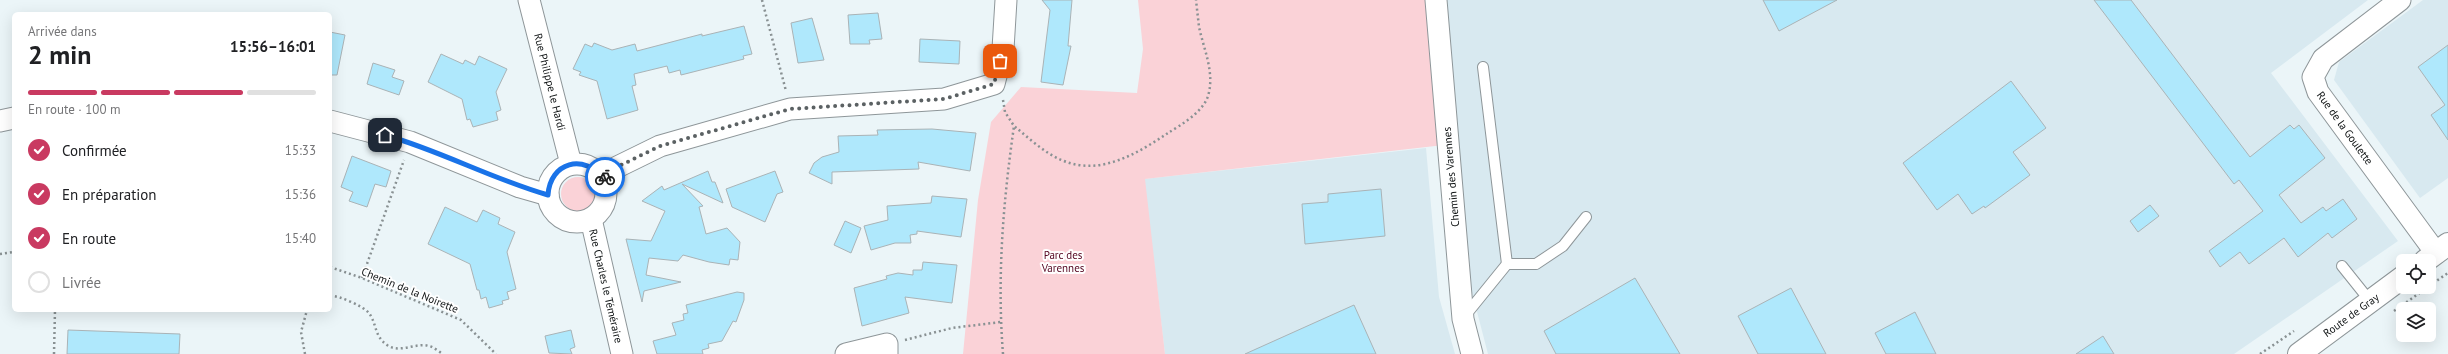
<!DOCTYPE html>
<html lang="fr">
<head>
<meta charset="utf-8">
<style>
	:root { --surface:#fff; --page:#f6f6f6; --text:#202124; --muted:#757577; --line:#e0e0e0; --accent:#c93a61 }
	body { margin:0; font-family:"PT Sans",sans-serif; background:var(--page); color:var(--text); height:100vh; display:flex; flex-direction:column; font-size:15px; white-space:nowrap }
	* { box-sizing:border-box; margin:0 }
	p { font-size:13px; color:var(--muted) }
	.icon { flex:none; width:22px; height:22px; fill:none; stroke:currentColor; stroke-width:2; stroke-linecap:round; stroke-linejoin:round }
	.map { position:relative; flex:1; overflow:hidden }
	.side { position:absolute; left:12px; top:12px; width:320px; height:300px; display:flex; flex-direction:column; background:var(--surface); border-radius:6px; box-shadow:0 4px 16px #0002 }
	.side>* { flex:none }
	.tools { position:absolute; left:2396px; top:254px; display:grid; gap:8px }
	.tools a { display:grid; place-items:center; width:40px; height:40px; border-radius:6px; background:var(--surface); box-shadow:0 4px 16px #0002; font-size:20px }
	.pin { position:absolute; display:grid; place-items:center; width:34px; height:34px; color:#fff; margin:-17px; border-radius:8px; box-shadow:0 2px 6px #0006 }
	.courier { position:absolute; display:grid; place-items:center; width:40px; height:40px; margin:-20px; border:3px solid #1a73e8; border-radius:50%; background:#fff; color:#222; box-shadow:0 1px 5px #0007 }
	.headline em { font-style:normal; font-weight:600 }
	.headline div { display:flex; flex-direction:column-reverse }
	.headline { display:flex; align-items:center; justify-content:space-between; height:68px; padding:0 16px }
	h1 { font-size:26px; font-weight:600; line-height:30px }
	.bar { display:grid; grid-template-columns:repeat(4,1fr); gap:6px 4px; align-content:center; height:48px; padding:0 16px }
	.bar i { height:5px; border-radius:3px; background:var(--line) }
	.bar .active { background:var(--accent) }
	.bar p { grid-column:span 4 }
	ol { padding:0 16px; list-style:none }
	li { display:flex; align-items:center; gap:12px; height:44px }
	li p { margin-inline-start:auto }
	li .icon { padding:4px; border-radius:50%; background:var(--accent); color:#fff; stroke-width:4 }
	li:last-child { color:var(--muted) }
	li i { width:22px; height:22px; border:2px solid var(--line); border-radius:50% }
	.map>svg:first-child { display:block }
	.built { fill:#d8e9f0 }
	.green { fill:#fad2d7 }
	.building { fill:#afe8fc; stroke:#aab3b6 }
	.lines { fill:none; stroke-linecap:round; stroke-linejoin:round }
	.service-casing { stroke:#8e9699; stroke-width:12 }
	.minor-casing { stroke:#8e9699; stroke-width:23 }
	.secondary-casing { stroke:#8e9699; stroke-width:24 }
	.path { stroke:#899193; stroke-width:2.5; stroke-dasharray:2 3; stroke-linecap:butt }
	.service { stroke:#fff; stroke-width:10 }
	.minor { stroke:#fff; stroke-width:21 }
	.secondary { stroke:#fff; stroke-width:22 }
	.done { stroke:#5b6163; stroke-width:4; stroke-dasharray:0 7.2 }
	.route { stroke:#1a73e8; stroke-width:5 }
	.labels { text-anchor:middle; stroke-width:4; stroke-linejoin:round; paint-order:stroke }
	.street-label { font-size:11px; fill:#0e1213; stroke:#fff }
	.park-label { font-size:11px; fill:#540520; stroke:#fff }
</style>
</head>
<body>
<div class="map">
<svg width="2448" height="354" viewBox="0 0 2448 354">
	<rect width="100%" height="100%" fill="#ebf5f8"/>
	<g class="built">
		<path d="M1441,0H2368L2271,73L2398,241L2234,354H1488L1469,281Z"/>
		<path d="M2423,0H2448V178L2420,198L2334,80L2339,62Z"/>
		<path d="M1426,148L1439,297L1455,354H1165L1144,179Z"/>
	</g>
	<g class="green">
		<path d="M1138,0H1430L1444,145L1145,179L1165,354H963L978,200L991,122L1021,87L1137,93L1143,49Z"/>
		<circle cx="578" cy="194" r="17"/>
	</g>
	<g class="building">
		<path d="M1042,0H1072L1068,46H1071L1063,85L1041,82L1050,10Z"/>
		<path d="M1763,0H1837L1779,31Z"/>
		<path d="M2094,0H2131L2250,157L2290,125L2294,129L2299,125L2325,158L2279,195L2301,223L2323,207L2326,211L2343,199L2357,219L2332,238L2328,233L2298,257L2284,238L2249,264L2240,252L2220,267L2209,251L2263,211L2239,180L2234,184Z"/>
		<path d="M878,13L882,39L869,40L870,44H850L848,15Z"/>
		<path d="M812,18L824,60L798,63L791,23Z"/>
		<path d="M744,26L752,54L743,56L744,59L681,75L680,70L669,73L667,66L634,74L636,85L632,86L638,110L607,119L597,81L579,75L581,72L573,69L585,44L592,47L594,43L612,50L635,44L637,51L702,34V36Z"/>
		<path d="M330,32L345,35L337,75H330Z"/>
		<path d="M920,39L960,41L959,64L919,62Z"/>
		<path d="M2448,45V140L2431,115L2445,105L2418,67Z"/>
		<path d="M441,54L463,64L465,60L475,65L479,56L507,69L496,92L501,110L496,112L498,120L473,127L470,119L467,120L462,99L428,82Z"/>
		<path d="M373,63L395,70L392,77L404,81L399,95L367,84Z"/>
		<path d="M2011,81L2046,128L2013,152L2030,175L1985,208L1984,206L1972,214L1958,194L1937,210L1903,163Z"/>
		<path d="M932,129L976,133L970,171L918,162L919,169L832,172V184L809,173L814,163L822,157L839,152L838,136L878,135L877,130Z"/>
		<path d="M352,156L391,171L386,187L375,184L367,207L349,201L353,192L341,187Z"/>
		<path d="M708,171L712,182H715L723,203L682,184L703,206L699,207L706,234L727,228L740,242L738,260L730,259L729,265L709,262L683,255L678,261L649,258L646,275L681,282L644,291L642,302L626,239L651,241L665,211L642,201L662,186L664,190Z"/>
		<path d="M775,171L783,192L777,194L765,222L732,207L726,189Z"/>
		<path d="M1381,189L1385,236L1305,244L1302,204L1328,202V194Z"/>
		<path d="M932,196L967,199L961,237L917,231V234L910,235L911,243H895L871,250L864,226L888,220L887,206L931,203Z"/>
		<path d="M2150,205L2159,216L2138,232L2130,221Z"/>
		<path d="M445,207L477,222L483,210L500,218L498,224L515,232L507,252L516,289L507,292L509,299L502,301L503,304L489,308L486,297L481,299L479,290H477L470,264L428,244Z"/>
		<path d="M845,221L861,228L851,253L834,245Z"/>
		<path d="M923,262L957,265L952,303L905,297L909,313L862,326L854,288L887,279L886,276L898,273L913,275V270H922Z"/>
		<path d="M1635,278L1680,354H1556L1544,331Z"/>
		<path d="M1791,288L1826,354H1758L1738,316Z"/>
		<path d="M737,292L744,293V300L736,322L733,321L722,341L708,344L709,348L702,350L703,354H657L653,341L676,335L672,323L684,320L683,314L688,313L686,305Z"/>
		<path d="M1354,305L1376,354H1245Z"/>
		<path d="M1915,312L1936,354H1886L1875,333Z"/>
		<path d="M68,330L180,334L179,354H67Z"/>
		<path d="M571,330L575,347L570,349L572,354L549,353L545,336Z"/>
		<path d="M2103,336L2114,354H2076Z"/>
	</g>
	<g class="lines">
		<defs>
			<g id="service">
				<path d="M1483,67L1507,264"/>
				<path d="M2342,266L2370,301"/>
				<path d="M1464,317L1507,264H1536L1563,246L1586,217"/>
			</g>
			<g id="minor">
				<path d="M529,0L571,164"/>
				<path d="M1436,0L1463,319L1472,354"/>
				<path d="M2400,0L2323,59L2313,77L2318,92L2436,253"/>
				<path d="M0,121L14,118"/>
				<path d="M330,121L410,142L520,187L548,195"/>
				<circle cx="577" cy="193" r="29"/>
				<path d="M603,179L607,172L660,146L790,109L944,99L994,84L1003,49L1006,0"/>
				<path d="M591,219L622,354"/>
				<path d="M846,354L887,344V354"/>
			</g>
			<g id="secondary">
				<path d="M2425,261L2448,244"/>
				<path d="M2299,354L2403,277"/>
			</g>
		</defs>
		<use href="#service" class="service-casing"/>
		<use href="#minor" class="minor-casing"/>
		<use href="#secondary" class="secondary-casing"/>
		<g class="path">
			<path d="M762,0L786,91"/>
			<path d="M1003,100L1005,112L1014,126"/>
			<path d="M0,254L14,252"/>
			<path d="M330,267L362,278L461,320L496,354"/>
			<path d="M362,278L404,160"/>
			<path d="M2429,286L2448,273"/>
			<path d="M330,296C338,295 363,306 369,313C377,324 374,336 387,345C400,354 416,342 429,346C434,347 439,352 443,354"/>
			<path d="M2394,311L2428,287"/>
			<path d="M905,340L952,328L1001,322"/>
			<path d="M54,354L55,310"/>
			<path d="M305,354L301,332L307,310"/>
			<path d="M1003,354C997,277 1003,203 1014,126C1029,138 1045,154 1064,161C1101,176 1138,153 1168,133C1181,125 1203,112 1208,96C1215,73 1204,50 1199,27C1198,18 1197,9 1196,0"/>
			<path d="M2260,354L2294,331"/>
		</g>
		<use href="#service" class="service"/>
		<use href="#minor" class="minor"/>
		<use href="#secondary" class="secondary"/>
	</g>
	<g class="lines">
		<path class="done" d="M605,177L607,172L660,146L790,109L944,99L994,84L1000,61"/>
		<path class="route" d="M385,135C441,151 492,179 548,195C550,162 584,153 604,179L605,177"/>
	</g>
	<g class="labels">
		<g class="street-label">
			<text transform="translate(550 82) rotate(76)" y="4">Rue Philippe le Hardi</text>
			<text transform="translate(2345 128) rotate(54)" y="4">Rue de la Goulette</text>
			<text transform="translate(1451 177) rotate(-95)" y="4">Chemin des Varennes</text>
			<text transform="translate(606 286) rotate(77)" y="4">Rue Charles le Téméraire</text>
			<text transform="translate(410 290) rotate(22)" y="4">Chemin de la Noirette</text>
			<text transform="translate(2351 315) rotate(-36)" y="4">Route de Gray</text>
		</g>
		<g class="park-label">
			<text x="1063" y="259">Parc des<tspan x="1063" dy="13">Varennes</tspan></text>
		</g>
	</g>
</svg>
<div class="tools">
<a><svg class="icon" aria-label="locate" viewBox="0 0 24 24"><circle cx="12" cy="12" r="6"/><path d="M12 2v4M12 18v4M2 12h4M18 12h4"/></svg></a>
<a><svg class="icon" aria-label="layers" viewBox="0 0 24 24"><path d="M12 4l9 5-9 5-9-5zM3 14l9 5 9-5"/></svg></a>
</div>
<div class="pin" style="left:1000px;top:61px;background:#ea580c"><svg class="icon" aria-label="bag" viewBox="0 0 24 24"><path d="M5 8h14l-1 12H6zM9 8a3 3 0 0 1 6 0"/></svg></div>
<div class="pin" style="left:385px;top:135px;background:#1f2937"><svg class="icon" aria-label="home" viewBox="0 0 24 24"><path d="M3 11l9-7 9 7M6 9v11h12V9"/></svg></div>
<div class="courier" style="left:605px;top:177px"><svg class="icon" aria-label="bike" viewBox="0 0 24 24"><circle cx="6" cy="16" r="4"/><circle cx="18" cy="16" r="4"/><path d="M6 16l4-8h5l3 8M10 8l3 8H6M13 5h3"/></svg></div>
<section class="side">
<div class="headline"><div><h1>2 min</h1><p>Arrivée dans</p></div><em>15:56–16:01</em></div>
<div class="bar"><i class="active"></i><i class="active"></i><i class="active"></i><i></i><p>En route · 100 m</p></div>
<ol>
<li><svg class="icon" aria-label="check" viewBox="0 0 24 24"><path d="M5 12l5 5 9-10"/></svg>Confirmée<p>15:33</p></li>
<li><svg class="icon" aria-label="check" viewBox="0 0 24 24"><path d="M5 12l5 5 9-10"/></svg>En préparation<p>15:36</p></li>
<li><svg class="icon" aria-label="check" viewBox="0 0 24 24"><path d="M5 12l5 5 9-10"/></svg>En route<p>15:40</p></li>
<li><i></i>Livrée</li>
</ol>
</section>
</div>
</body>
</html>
